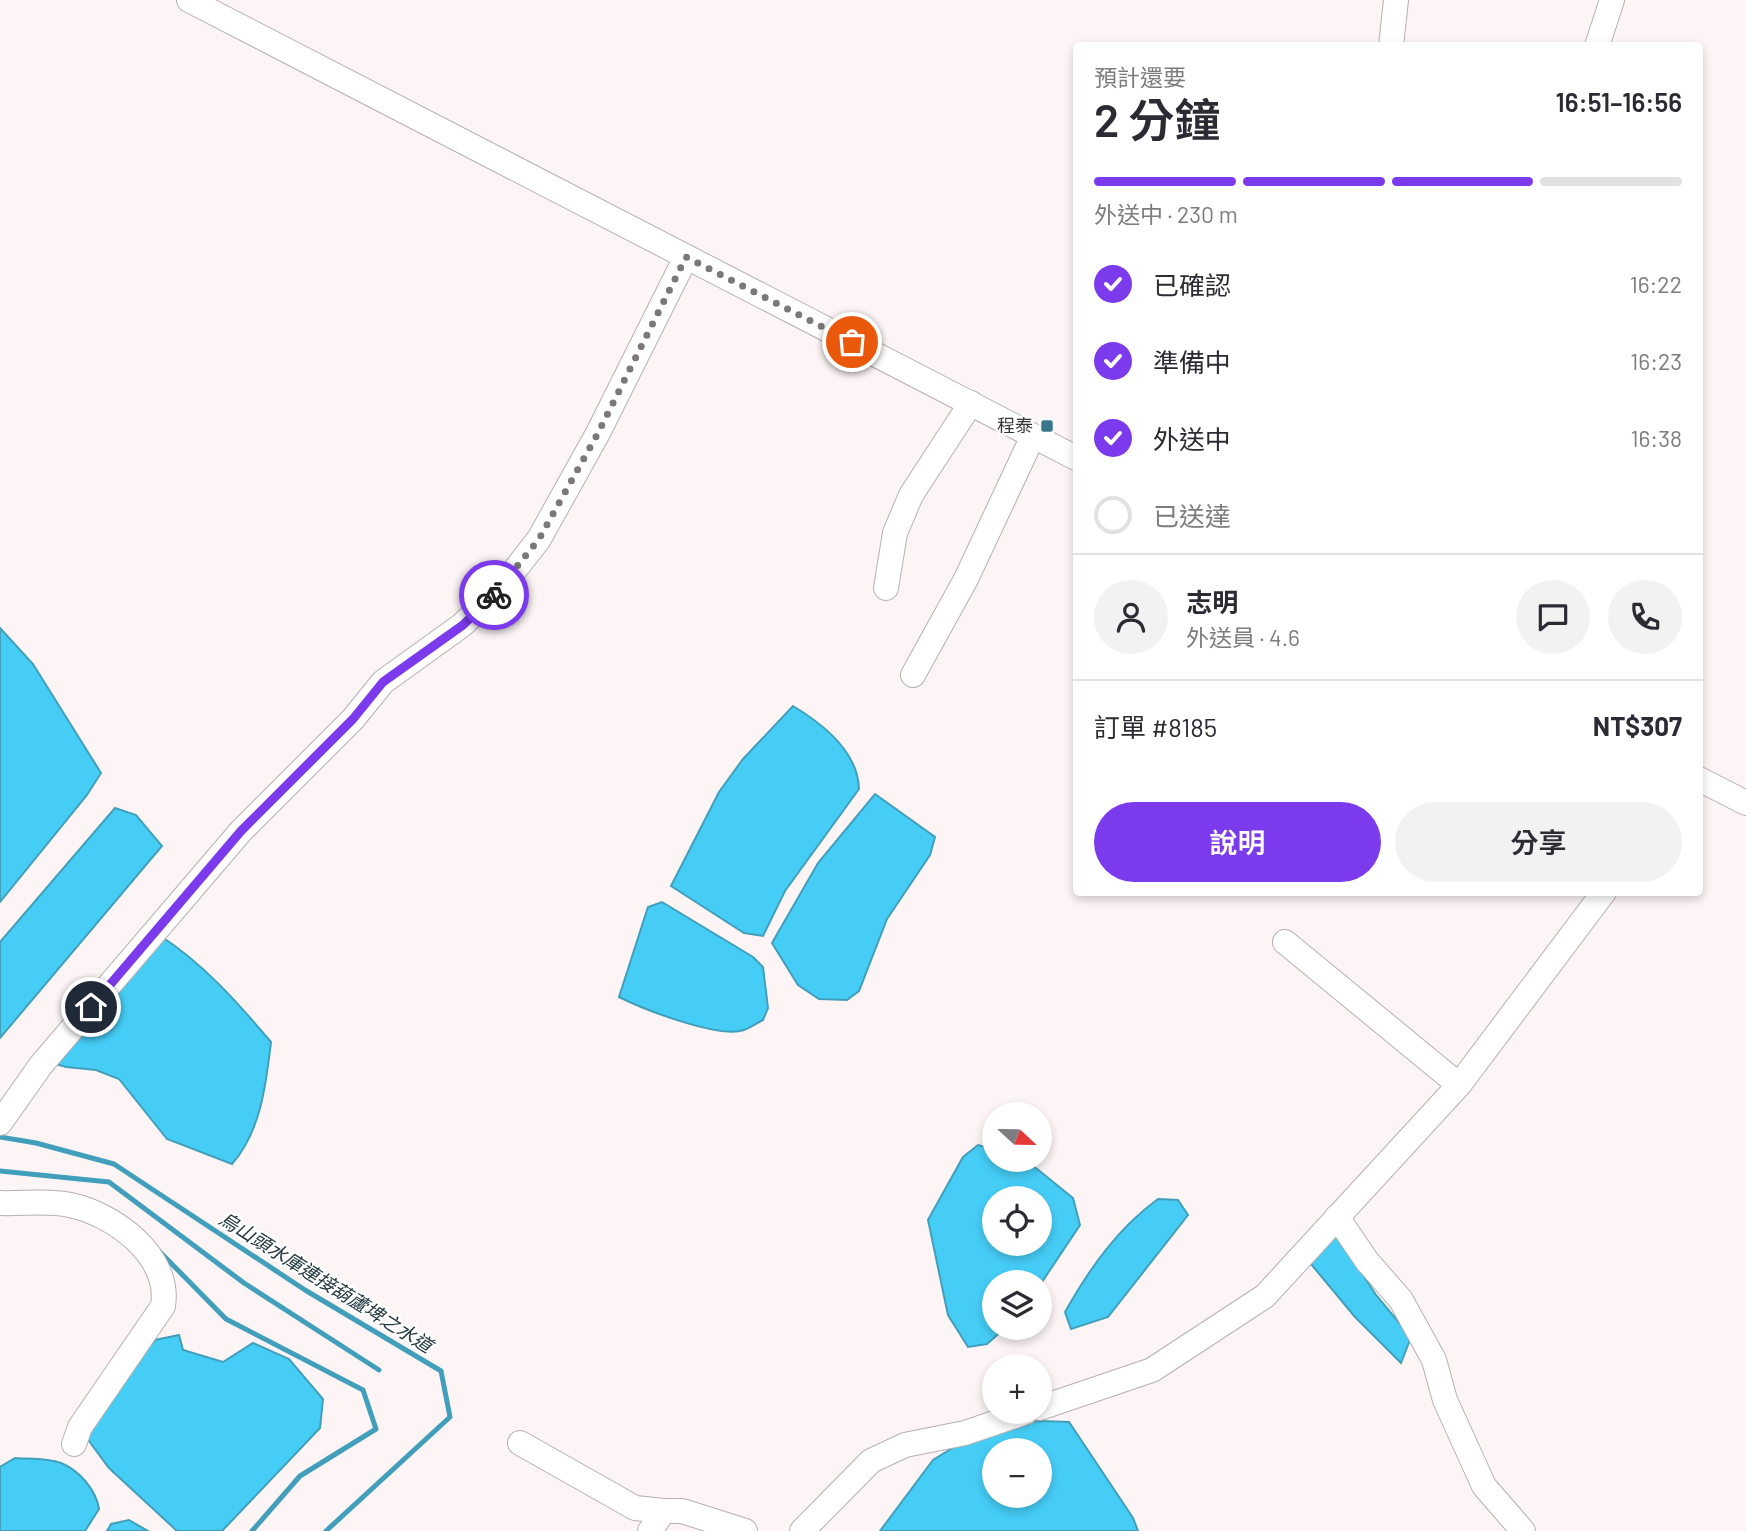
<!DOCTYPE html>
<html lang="zh-TW">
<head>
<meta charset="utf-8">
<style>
	:root { --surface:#fff; --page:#f2f2f3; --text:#2b2b33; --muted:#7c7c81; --line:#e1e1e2; --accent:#7c3aed }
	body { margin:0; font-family:Barlow,"Noto Sans TC",sans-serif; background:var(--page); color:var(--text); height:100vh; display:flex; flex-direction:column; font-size:26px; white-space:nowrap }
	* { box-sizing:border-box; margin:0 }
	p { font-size:23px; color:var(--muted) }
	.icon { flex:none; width:38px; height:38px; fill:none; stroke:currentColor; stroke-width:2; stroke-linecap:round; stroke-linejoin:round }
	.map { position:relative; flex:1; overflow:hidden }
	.side { position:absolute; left:1073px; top:42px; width:630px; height:854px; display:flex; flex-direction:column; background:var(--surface); border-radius:7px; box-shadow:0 4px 10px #0003 }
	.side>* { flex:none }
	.needle { width:46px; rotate:112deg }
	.fabs { position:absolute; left:982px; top:1102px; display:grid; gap:14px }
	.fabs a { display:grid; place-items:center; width:70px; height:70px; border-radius:50%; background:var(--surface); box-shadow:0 4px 10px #0003; font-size:35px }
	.pin { position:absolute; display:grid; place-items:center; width:60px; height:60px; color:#fff; margin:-30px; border:4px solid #fff; border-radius:50%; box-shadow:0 2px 7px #0007 }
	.courier { position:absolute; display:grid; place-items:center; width:70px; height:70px; margin:-35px; border:5px solid #7c3aed; border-radius:50%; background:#fff; color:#222; box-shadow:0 2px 9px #0007 }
	.head em { font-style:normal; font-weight:600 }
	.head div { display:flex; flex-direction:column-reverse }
	.head { display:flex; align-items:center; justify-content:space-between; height:119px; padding:0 21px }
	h1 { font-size:46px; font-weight:600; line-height:52px }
	.bar { display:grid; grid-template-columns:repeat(4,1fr); gap:10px 7px; align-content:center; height:84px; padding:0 21px }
	.bar i { height:9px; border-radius:5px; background:var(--line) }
	.bar .current { background:var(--accent) }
	.bar p { grid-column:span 4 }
	.line { display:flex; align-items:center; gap:18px; padding:0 21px; border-top:2px solid var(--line) }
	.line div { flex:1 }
	.round { display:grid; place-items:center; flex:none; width:74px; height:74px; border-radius:37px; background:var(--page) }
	ol { padding:0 21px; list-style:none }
	li { display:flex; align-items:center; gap:21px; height:77px }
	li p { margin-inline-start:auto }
	li .icon { padding:7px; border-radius:50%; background:var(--accent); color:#fff; stroke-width:4 }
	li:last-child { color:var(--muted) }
	li i { width:38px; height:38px; border:4px solid var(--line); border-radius:50% }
	.action { display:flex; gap:14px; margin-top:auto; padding:14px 21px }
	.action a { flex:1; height:80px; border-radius:42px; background:var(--accent); color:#fff; font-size:28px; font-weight:600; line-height:80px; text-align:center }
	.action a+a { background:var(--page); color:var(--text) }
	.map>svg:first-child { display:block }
	.water { fill:#46cdf6; stroke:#429fbc; stroke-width:2; fill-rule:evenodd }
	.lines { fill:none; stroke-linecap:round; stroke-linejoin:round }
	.stream { stroke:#429fbc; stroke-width:5 }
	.minor-casing { stroke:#b7b0b0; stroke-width:26 }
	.minor { stroke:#fff; stroke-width:24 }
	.done { stroke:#7d7878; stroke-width:7; stroke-dasharray:0 12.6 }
	.route { stroke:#7c3aed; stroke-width:9 }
	.poi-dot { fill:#37768b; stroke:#fff; stroke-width:2.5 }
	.labels { text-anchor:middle; stroke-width:5; stroke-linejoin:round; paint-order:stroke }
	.poi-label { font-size:18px; fill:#383535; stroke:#fff; text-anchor:end }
	.water-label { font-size:19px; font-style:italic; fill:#21373f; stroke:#fff }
</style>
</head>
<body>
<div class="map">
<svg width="1746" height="1531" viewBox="0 0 1746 1531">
	<rect width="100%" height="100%" fill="#fdf5f5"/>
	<g class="water">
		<path d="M0,628L33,664L101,773L87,795L0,902Z"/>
		<path d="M793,706C823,724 858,751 859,789L785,891L763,936L744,933L671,886L719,792L743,759Z"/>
		<path d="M875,794L935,837L930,855L887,919L859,991L847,1000L819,999L798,985L772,943L818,863Z"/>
		<path d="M115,808L136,815L162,846L0,1038V942Z"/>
		<path d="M662,902L753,957L763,967L768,1008L763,1020C757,1023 750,1028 744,1030C719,1039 643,1009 619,997L648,907Z"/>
		<path d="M159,935C203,963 238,1003 271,1042C266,1084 261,1131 232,1164L167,1139L119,1079L96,1070L66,1067L42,1060Z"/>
		<path d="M978,1145L994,1150V1160H1019L1036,1168L1073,1198L1080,1225L1040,1285L994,1283V1328H1005L987,1344L968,1347L948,1315L928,1220L963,1157ZM994,1199H1040V1244H994Z"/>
		<path d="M1158,1199L1178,1200L1188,1215L1108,1317L1071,1329L1065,1312C1090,1268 1117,1229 1158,1199Z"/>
		<path d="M1337,1234L1376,1295L1411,1337L1401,1363L1355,1317L1301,1252Z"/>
		<path d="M179,1335L183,1350L223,1362L253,1343L289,1359L323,1399L320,1428L222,1531H177L109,1468L83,1433L98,1405L155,1340Z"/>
		<path d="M1042,1421L1069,1422L1133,1518L1138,1531H880L933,1460L991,1424ZM994,1451H1040V1496H994Z"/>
		<path d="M15,1458C29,1459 48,1458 61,1463C79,1470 96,1490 99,1509L85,1531H0V1467Z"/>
		<path d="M129,1520L148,1531H107L111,1524Z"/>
	</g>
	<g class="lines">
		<g class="stream">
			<path d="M0,1137L36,1143L114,1164L305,1290L441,1371L450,1417L326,1531"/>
			<path d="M0,1171L109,1182L244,1283L379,1370"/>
			<path d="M159,1251L226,1319L363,1390L376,1429L300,1476L252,1531"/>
		</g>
		<defs>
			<g id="minor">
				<path d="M189,0L1076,458"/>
				<path d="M1391,46L1396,0"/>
				<path d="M1597,46L1612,0"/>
				<path d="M886,588L895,533L911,495L971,403"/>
				<path d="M913,675L966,579L1033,436"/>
				<path d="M1699,779L1746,803"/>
				<path d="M1285,942L1459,1085"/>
				<path d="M0,1123L41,1065L241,831L353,719L383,682L462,625L500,589L539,539L598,433L686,257"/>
				<path d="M0,1203C22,1204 48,1200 70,1205C114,1214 171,1256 163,1306L80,1427L74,1444"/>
				<path d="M1337,1217L1367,1261L1401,1300L1434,1360L1445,1400L1484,1486L1523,1531"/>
				<path d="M1040,1408L1152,1370L1265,1296L1459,1085L1604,892"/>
				<path d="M520,1443L635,1508L664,1511"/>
				<path d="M650,1531L664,1511H682L745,1531"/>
				<path d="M802,1531L871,1461L905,1445L965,1433L1026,1412"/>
			</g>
		</defs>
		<use href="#minor" class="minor-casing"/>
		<use href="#minor" class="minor"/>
	</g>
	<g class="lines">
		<path class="done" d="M494,595L539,539L598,433L686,257L852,342"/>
		<path class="route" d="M91,1007L241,831L353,719L383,682L463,625L494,595"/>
	</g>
	<rect class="poi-dot" x="1040" y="419" width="14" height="14" rx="3.5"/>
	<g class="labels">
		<g class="poi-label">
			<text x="1033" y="432">程泰</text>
		</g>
		<g class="water-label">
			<text transform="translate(326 1282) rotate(32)" y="7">烏山頭水庫連接葫蘆埤之水道</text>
		</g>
	</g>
</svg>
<div class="fabs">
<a><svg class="needle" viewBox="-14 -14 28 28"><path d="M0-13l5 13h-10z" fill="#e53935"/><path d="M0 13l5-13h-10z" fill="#7c7c81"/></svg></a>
<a><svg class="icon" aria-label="locate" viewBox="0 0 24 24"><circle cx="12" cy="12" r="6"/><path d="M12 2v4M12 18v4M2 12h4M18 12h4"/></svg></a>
<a><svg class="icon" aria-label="layers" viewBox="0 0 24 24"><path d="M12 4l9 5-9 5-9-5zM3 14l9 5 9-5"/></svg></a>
<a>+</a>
<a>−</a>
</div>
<div class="pin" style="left:852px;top:342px;background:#ea580c"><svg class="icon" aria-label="bag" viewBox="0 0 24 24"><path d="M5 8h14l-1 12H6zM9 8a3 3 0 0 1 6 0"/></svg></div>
<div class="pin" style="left:91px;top:1007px;background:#1f2937"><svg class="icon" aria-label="home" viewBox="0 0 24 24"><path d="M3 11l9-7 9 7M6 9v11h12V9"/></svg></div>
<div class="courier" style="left:494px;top:595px"><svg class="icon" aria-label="bike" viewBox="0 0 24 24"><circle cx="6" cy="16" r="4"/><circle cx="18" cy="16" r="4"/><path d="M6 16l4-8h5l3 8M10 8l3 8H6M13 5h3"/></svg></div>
<section class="side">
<div class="head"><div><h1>2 分鐘</h1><p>預計還要</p></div><em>16:51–16:56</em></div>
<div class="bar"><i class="current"></i><i class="current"></i><i class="current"></i><i></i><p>外送中 · 230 m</p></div>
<ol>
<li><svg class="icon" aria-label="check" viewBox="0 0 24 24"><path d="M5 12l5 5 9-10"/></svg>已確認<p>16:22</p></li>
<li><svg class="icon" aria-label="check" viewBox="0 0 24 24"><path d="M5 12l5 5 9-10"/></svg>準備中<p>16:23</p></li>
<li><svg class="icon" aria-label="check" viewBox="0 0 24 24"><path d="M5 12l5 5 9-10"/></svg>外送中<p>16:38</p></li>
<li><i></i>已送達</li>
</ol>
<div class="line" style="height:126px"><a class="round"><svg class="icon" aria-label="person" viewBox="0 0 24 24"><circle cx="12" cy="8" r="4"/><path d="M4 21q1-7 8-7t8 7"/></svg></a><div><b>志明</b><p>外送員 · 4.6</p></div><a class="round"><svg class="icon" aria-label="chat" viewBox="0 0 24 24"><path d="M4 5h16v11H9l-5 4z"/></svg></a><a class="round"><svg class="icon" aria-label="phone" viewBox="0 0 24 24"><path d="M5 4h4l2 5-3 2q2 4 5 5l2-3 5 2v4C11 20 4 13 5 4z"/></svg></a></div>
<div class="line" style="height:91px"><div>訂單 #8185</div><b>NT$307</b></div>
<div class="action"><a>說明</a><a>分享</a></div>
</section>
</div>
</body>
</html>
